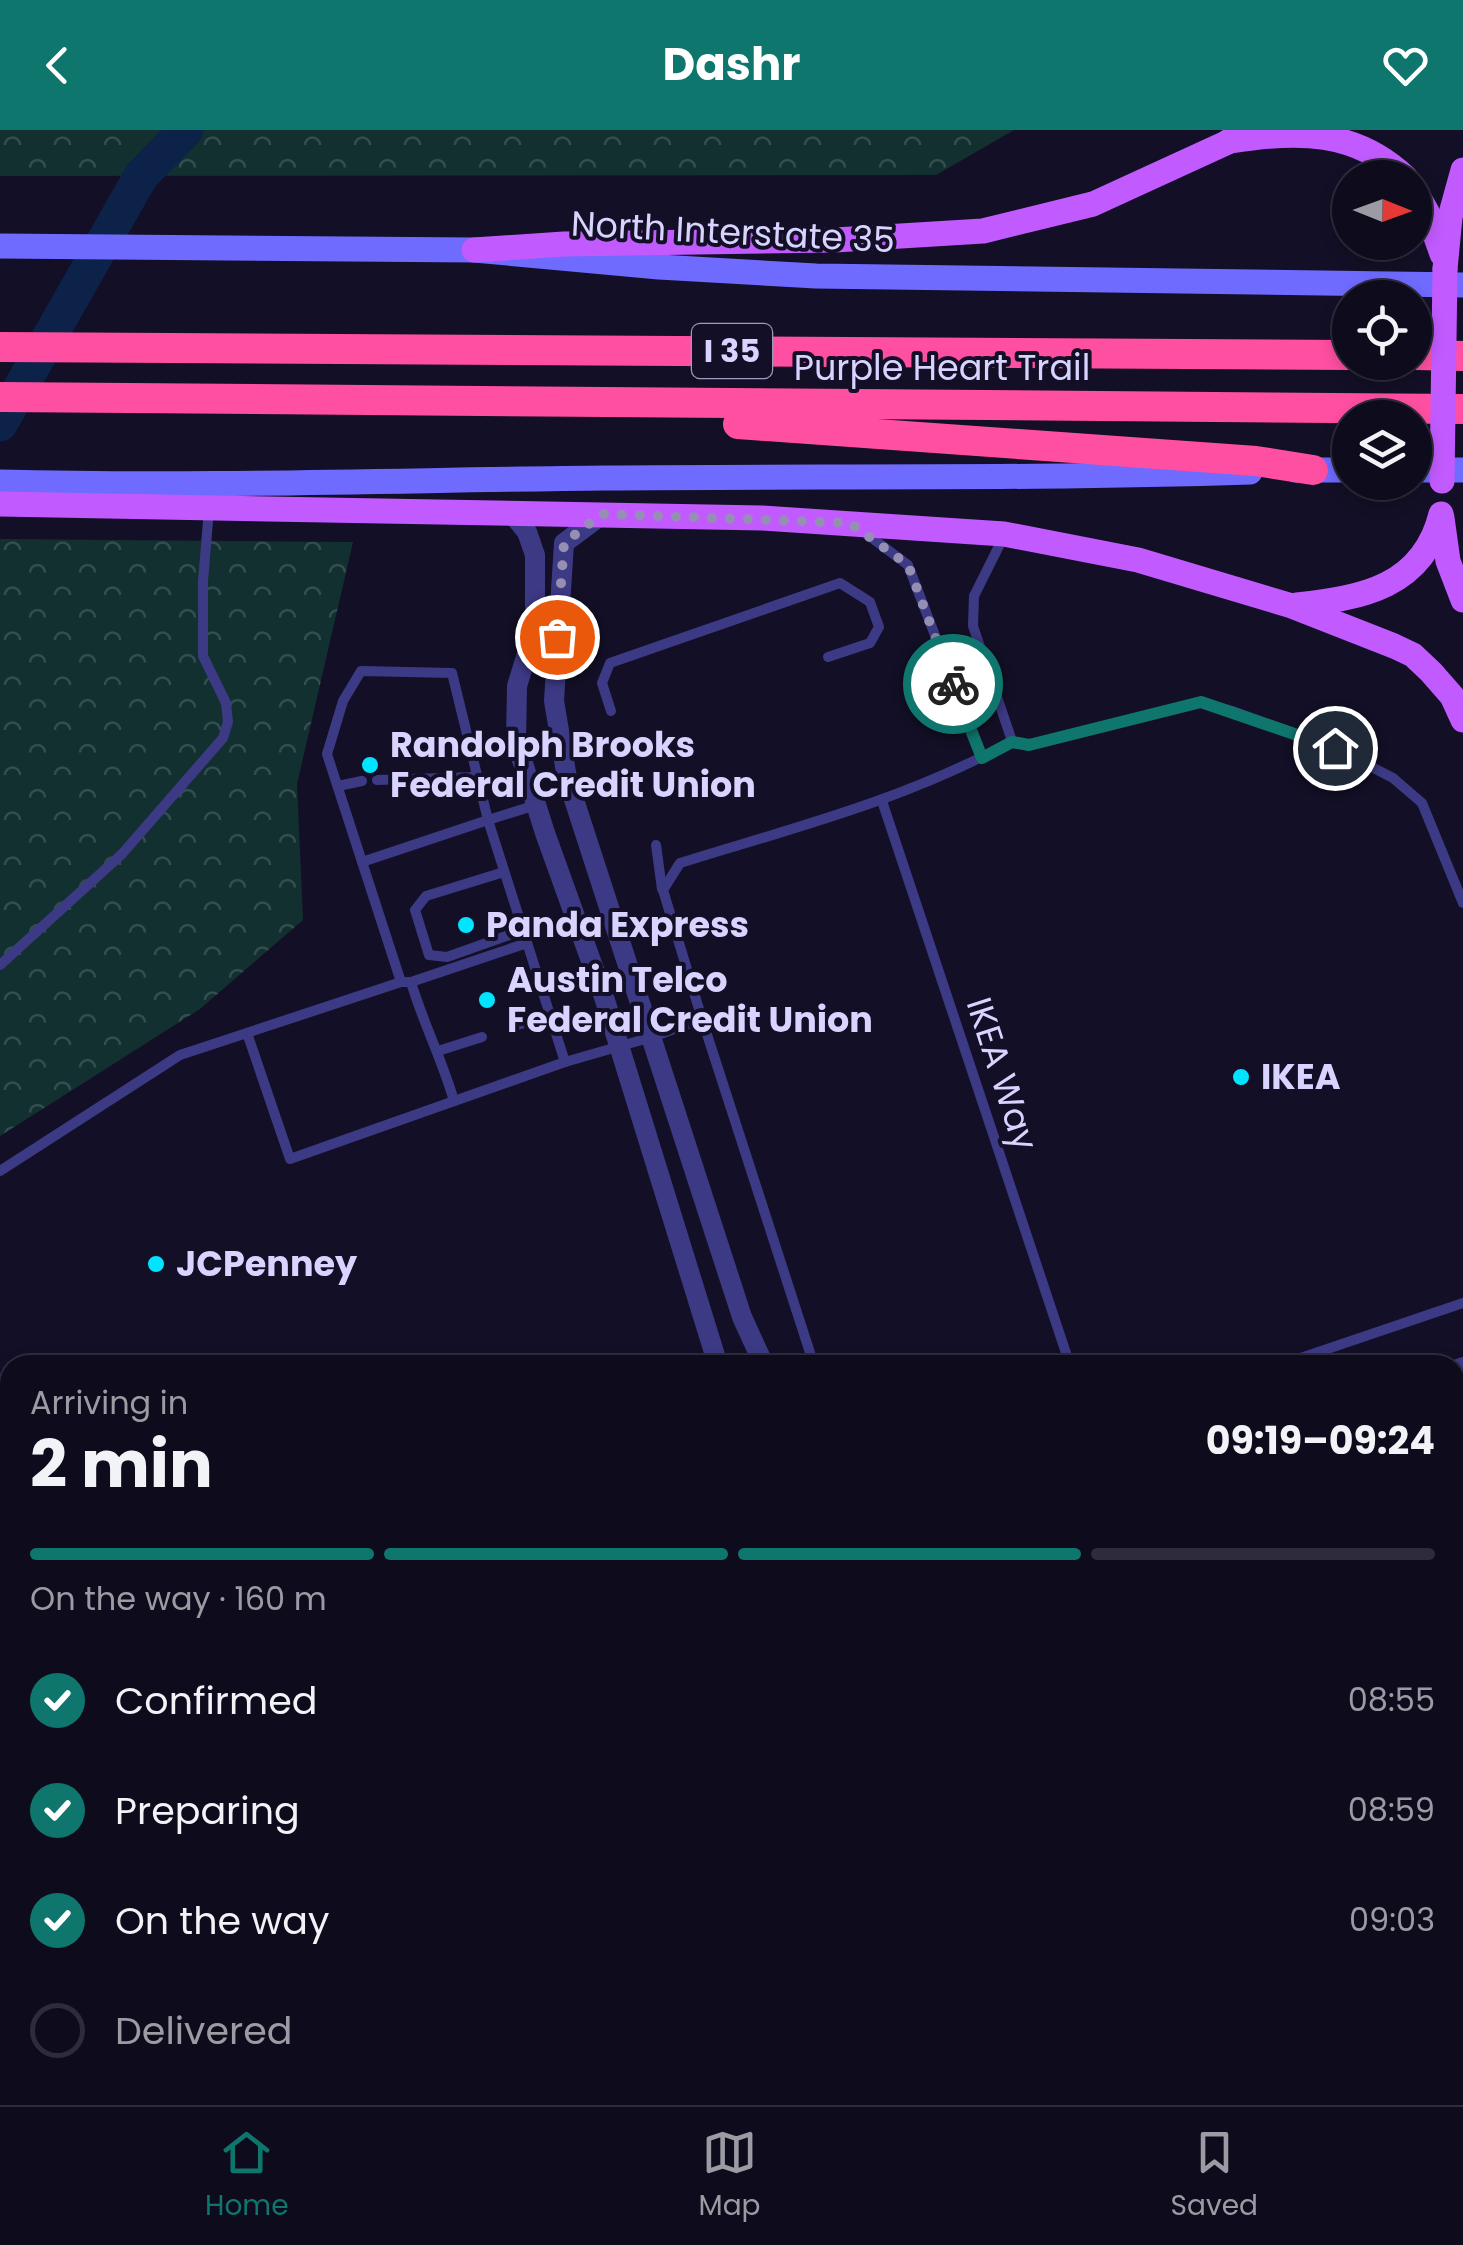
<!DOCTYPE html>
<html lang="en">
<head>
<meta charset="utf-8">
<style>
	:root { --surface:#0e0b1c; --page:#1c1929; --text:#f1f3f6; --muted:#9b9ba3; --line:#2e2b3b; --accent:#0f766e }
	body { margin:0; font-family:Poppins,sans-serif; background:var(--page); color:var(--text); height:100vh; display:flex; flex-direction:column; font-size:38px; white-space:nowrap }
	* { box-sizing:border-box; margin:0 }
	p { font-size:32px; color:var(--muted) }
	.icon { flex:none; width:55px; height:55px; fill:none; stroke:currentColor; stroke-width:2; stroke-linecap:round; stroke-linejoin:round }
	.map { position:relative; flex:1; overflow:hidden }
	.side { position:absolute; left:0px; top:1225px; width:1465px; height:750px; display:flex; flex-direction:column; background:var(--surface); border-radius:30px 30px 0 0; box-shadow:0 5px 15px #0003,0 0 0 2px var(--line) }
	.side>* { flex:none }
	.needle { width:65px; rotate:91deg }
	.fabs { position:absolute; left:1332px; top:30px; display:grid; gap:20px }
	.fabs a { display:grid; place-items:center; width:100px; height:100px; border-radius:50%; background:var(--surface); box-shadow:0 5px 15px #0003,0 0 0 2px var(--line); font-size:50px }
	.pin { position:absolute; display:grid; place-items:center; width:85px; height:85px; color:#fff; margin:-42px; border:5px solid #fff; border-radius:50%; box-shadow:0 2px 10px #0007 }
	.courier { position:absolute; display:grid; place-items:center; width:100px; height:100px; margin:-50px; border:8px solid #0f766e; border-radius:50%; background:#fff; color:#222; box-shadow:0 2px 12px #0007 }
	.overview em { font-style:normal; font-weight:700 }
	.overview div { display:flex; flex-direction:column-reverse }
	.overview { display:flex; align-items:center; justify-content:space-between; height:170px; padding:0 30px }
	h1 { font-size:65px; font-weight:700; line-height:75px }
	.bar { display:grid; grid-template-columns:repeat(4,1fr); gap:15px 10px; align-content:center; height:120px; padding:0 30px }
	.bar i { height:12px; border-radius:8px; background:var(--line) }
	.bar .active { background:var(--accent) }
	.bar p { grid-column:span 4 }
	ol { padding:0 30px; list-style:none }
	li { display:flex; align-items:center; gap:30px; height:110px }
	li p { margin-inline-start:auto }
	li .icon { padding:10px; border-radius:50%; background:var(--accent); color:#fff; stroke-width:4 }
	li:last-child { color:var(--muted) }
	li i { width:55px; height:55px; border:5px solid var(--line); border-radius:50% }
	header { display:flex; justify-content:space-between; align-items:center; height:130px; padding:0 30px; background:var(--accent); color:#fff; font-size:45px; font-weight:700 }
	.dock { display:flex; justify-content:space-around; align-items:center; height:140px; border-top:2px solid var(--line); background:var(--surface); font-size:28px; color:var(--muted) }
	.dock a { display:grid; justify-items:center; gap:5px }
	.dock .active { color:var(--accent) }
	.map>svg:first-child { display:block }
	.forest { fill:url(#forest-crowns) }
	.lines { fill:none; stroke-linecap:round; stroke-linejoin:round }
	.river { stroke:#0c2248; stroke-width:35 }
	.service { stroke:#3d3a85; stroke-width:10 }
	.minor { stroke:#3d3a85; stroke-width:20 }
	.secondary { stroke:#6f6bff; stroke-width:25 }
	.primary { stroke:#c25bff; stroke-width:25 }
	.motorway { stroke:#ff4fa3; stroke-width:30 }
	.primary-bridge { stroke:#c25bff; stroke-width:25 }
	.done { stroke:#948fb3; stroke-width:10; stroke-dasharray:0 18 }
	.route { stroke:#0f766e; stroke-width:12 }
	.poi-dot { fill:#00e5ff; stroke:#130f26; stroke-width:4 }
	.labels { text-anchor:middle; stroke-width:8; stroke-linejoin:round; paint-order:stroke }
	.shield { fill:#130f26; stroke:#9e99be; stroke-width:2.5 }
	.shield-label { font-size:32px; font-weight:bold; fill:#d9d4ff }
	.street-label { font-size:35px; fill:#d9d4ff; stroke:#130f26 }
	.poi-label { font-size:35px; font-weight:bold; fill:#d9d4ff; stroke:#130f26; text-anchor:start }
</style>
</head>
<body>
<header><svg class="icon" aria-label="back" viewBox="0 0 24 24"><path d="M15 5l-7 7 7 7"/></svg>Dashr<svg class="icon" aria-label="heart" viewBox="0 0 24 24"><path d="M12 20l-8-8c-3-5 5-10 8-4 3-6 11-1 8 4z"/></svg></header>
<div class="map">
<svg width="1463" height="1975" viewBox="0 0 1463 1975">
	<defs>
		<pattern id="forest-crowns" width="20" height="18" patternUnits="userSpaceOnUse" patternTransform="scale(2.5)"><rect width="20" height="18" fill="#12302f"/><path d="M2 6a3 3 0 1 1 6 0M12 15a3 3 0 1 1 6 0" fill="none" stroke="#344d4e"/></pattern>
	</defs>
	<rect width="100%" height="100%" fill="#130f26"/>
	<g class="forest">
		<path d="M0,0H1014L936,45L0,46Z"/>
		<path d="M0,409L353,412L297,654L303,790L200,879L0,1006Z"/>
		<path d="M0,1404L10,1427V1761L0,1762Z"/>
	</g>
	<g class="lines">
		<g class="river">
			<path d="M0,294L141,46L186,0"/>
			<path d="M0,1778L10,1776"/>
			<path d="M471,1965L474,1975"/>
		</g>
		<g class="service">
			<path d="M864,402L908,435L982,628"/>
			<path d="M1004,406L974,466L973,496L1012,611"/>
			<path d="M611,581L602,553L610,533L840,453L870,472L879,497L870,513L828,527"/>
			<path d="M377,650L477,647"/>
			<path d="M338,656L362,651"/>
			<path d="M882,671L1070,1235"/>
			<path d="M656,715L662,759"/>
			<path d="M362,732L488,690L565,932L652,907L702,889L663,760L680,733C793,698 908,669 1012,611L1029,615L1201,572L1232,581L1335,618L1393,648L1422,673L1463,773"/>
			<path d="M504,742L426,766L415,780L429,825L447,827L523,800"/>
			<path d="M0,835L122,724L223,608L228,592L226,573L203,526V451L209,379"/>
			<path d="M401,852H411L527,813"/>
			<path d="M411,852C423,893 442,929 454,971"/>
			<path d="M702,889L814,1235"/>
			<path d="M514,896L551,885"/>
			<path d="M247,903L290,1029L565,932"/>
			<path d="M438,921L482,907"/>
			<path d="M0,1041L180,925L401,852L327,624L343,571L361,541L452,543L488,690L536,675"/>
			<path d="M1280,1235L1463,1173"/>
			<path d="M0,1290L10,1320"/>
			<path d="M1455,1328L1463,1352"/>
			<path d="M1455,1542L1463,1539"/>
			<path d="M1455,1801L1463,1798"/>
			<path d="M1455,1826L1463,1824"/>
			<path d="M710,1965L713,1975"/>
			<path d="M1352,1965L1356,1975"/>
			<path d="M945,1975L974,1965"/>
		</g>
		<g class="minor">
			<path d="M510,381L527,402L535,425V498L517,556L516,611L545,703L604,867L718,1235"/>
			<path d="M603,384L564,413L554,571L567,648L742,1187L764,1235"/>
			<path d="M1455,1240L1463,1237"/>
			<path d="M1455,1280L1463,1278"/>
		</g>
		<g class="secondary">
			<path d="M0,116L474,120L659,137L816,146L1463,155"/>
			<path d="M1295,340H1350"/>
			<path d="M1415,340H1463"/>
			<path d="M0,352C202,357 404,350 606,348C821,346 1035,349 1250,342"/>
		</g>
		<g class="primary">
			<path d="M1231,11C1297,0 1356,0 1406,48"/>
			<path d="M1415,61L1427,82L1442,124"/>
			<path d="M474,120L564,114L835,110L983,101L1093,74L1226,13L1246,0"/>
			<path d="M1445,139L1450,87L1463,40"/>
			<path d="M0,374L762,388L1004,404L1138,430L1292,476L1394,516L1413,525L1431,542L1452,566L1463,590"/>
			<path d="M1442,388L1448,431L1463,470"/>
			<path d="M1297,475C1362,468 1423,457 1441,384"/>
		</g>
		<g class="motorway">
			<path d="M0,217L1350,225"/>
			<path d="M1415,225L1463,226"/>
			<path d="M0,267L1463,279"/>
			<path d="M738,294L1256,331L1313,340"/>
		</g>
		<path class="primary-bridge" d="M1442,351L1445,139"/>
	</g>
	<g class="lines">
		<path class="done" d="M557,507L564,413L602,384L850,393L908,435L953,554"/>
		<path class="route" d="M953,554L982,628L1012,612L1029,615L1201,572L1335,618"/>
	</g>
	<g class="poi-dot">
		<circle cx="370" cy="635" r="10"/>
		<circle cx="466" cy="795" r="10"/>
		<circle cx="487" cy="870" r="10"/>
		<circle cx="1241" cy="947" r="10"/>
		<circle cx="156" cy="1134" r="10"/>
	</g>
	<g class="labels">
		<rect class="shield" x="692" y="194" width="80" height="54" rx="8"/>
		<g class="shield-label">
			<text x="732" y="232">I 35</text>
		</g>
		<g class="street-label">
			<text transform="translate(733 102) rotate(3)" y="12">North Interstate 35</text>
			<text x="942" y="250">Purple Heart Trail</text>
			<text transform="translate(1002 944) rotate(72)" y="12">IKEA Way</text>
		</g>
		<g class="poi-label">
			<text x="390" y="627">Randolph Brooks<tspan x="390" dy="40">Federal Credit Union</tspan></text>
			<text x="486" y="807">Panda Express</text>
			<text x="507" y="862">Austin Telco<tspan x="507" dy="40">Federal Credit Union</tspan></text>
			<text x="1261" y="959">IKEA</text>
			<text x="176" y="1146">JCPenney</text>
		</g>
	</g>
</svg>
<div class="fabs">
<a><svg class="needle" viewBox="-14 -14 28 28"><path d="M0-13l5 13h-10z" fill="#e53935"/><path d="M0 13l5-13h-10z" fill="#9b9ba3"/></svg></a>
<a><svg class="icon" aria-label="locate" viewBox="0 0 24 24"><circle cx="12" cy="12" r="6"/><path d="M12 2v4M12 18v4M2 12h4M18 12h4"/></svg></a>
<a><svg class="icon" aria-label="layers" viewBox="0 0 24 24"><path d="M12 4l9 5-9 5-9-5zM3 14l9 5 9-5"/></svg></a>
</div>
<div class="pin" style="left:557px;top:507px;background:#ea580c"><svg class="icon" aria-label="bag" viewBox="0 0 24 24"><path d="M5 8h14l-1 12H6zM9 8a3 3 0 0 1 6 0"/></svg></div>
<div class="pin" style="left:1335px;top:618px;background:#1f2937"><svg class="icon" aria-label="home" viewBox="0 0 24 24"><path d="M3 11l9-7 9 7M6 9v11h12V9"/></svg></div>
<div class="courier" style="left:953px;top:554px"><svg class="icon" aria-label="bike" viewBox="0 0 24 24"><circle cx="6" cy="16" r="4"/><circle cx="18" cy="16" r="4"/><path d="M6 16l4-8h5l3 8M10 8l3 8H6M13 5h3"/></svg></div>
<section class="side">
<div class="overview"><div><h1>2 min</h1><p>Arriving in</p></div><em>09:19–09:24</em></div>
<div class="bar"><i class="active"></i><i class="active"></i><i class="active"></i><i></i><p>On the way · 160 m</p></div>
<ol>
<li><svg class="icon" aria-label="check" viewBox="0 0 24 24"><path d="M5 12l5 5 9-10"/></svg>Confirmed<p>08:55</p></li>
<li><svg class="icon" aria-label="check" viewBox="0 0 24 24"><path d="M5 12l5 5 9-10"/></svg>Preparing<p>08:59</p></li>
<li><svg class="icon" aria-label="check" viewBox="0 0 24 24"><path d="M5 12l5 5 9-10"/></svg>On the way<p>09:03</p></li>
<li><i></i>Delivered</li>
</ol>
</section>
</div>
<nav class="dock">
<a class="active"><svg class="icon" aria-label="home" viewBox="0 0 24 24"><path d="M3 11l9-7 9 7M6 9v11h12V9"/></svg>Home</a>
<a><svg class="icon" aria-label="map" viewBox="0 0 24 24"><path d="M3 6l6-2 6 2 6-2v14l-6 2-6-2-6 2zM9 4v14M15 6v14"/></svg>Map</a>
<a><svg class="icon" aria-label="saved" viewBox="0 0 24 24"><path d="M7 4h10v16l-5-4-5 4z"/></svg>Saved</a>
</nav>
</body>
</html>
